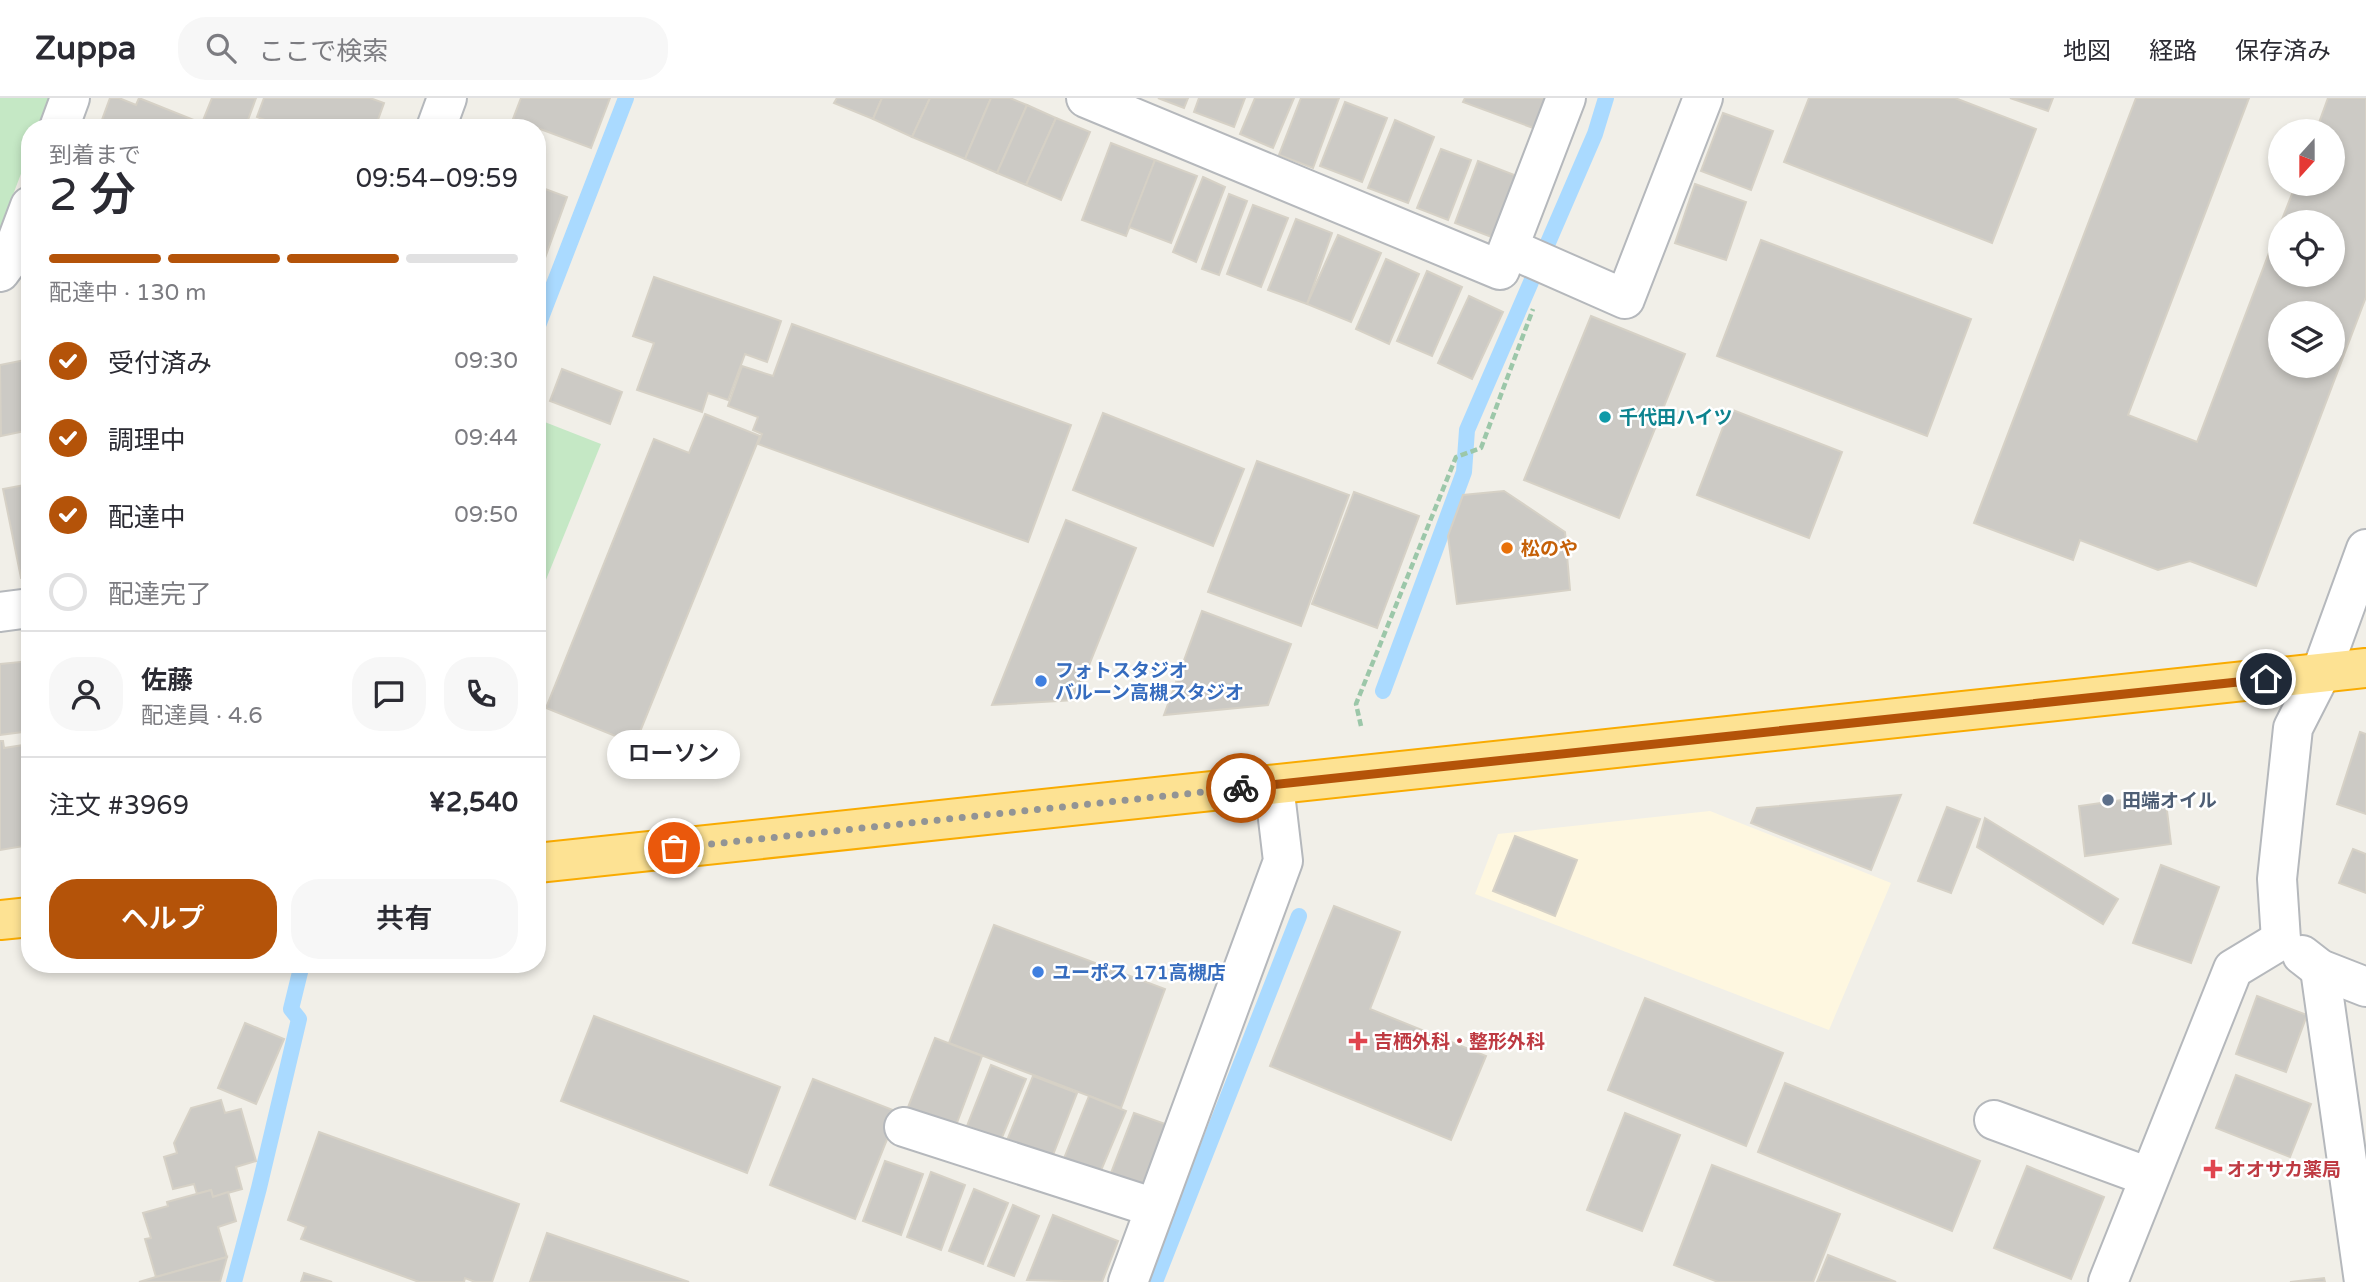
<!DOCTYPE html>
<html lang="ja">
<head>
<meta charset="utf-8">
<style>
	:root { --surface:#fff; --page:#f7f7f7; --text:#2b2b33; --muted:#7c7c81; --line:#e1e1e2; --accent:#b45309 }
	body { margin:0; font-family:"Varela Round","Noto Sans JP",sans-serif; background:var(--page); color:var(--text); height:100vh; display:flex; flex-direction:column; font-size:26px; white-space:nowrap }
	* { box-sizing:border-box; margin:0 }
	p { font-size:23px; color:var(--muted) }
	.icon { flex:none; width:38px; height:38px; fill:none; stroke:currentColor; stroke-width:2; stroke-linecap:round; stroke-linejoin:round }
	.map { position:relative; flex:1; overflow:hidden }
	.panel { position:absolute; left:21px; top:21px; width:525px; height:854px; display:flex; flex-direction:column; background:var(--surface); border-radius:28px; box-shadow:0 4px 10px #0003 }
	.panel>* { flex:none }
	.needle { width:46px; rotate:201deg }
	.fabs { position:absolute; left:2268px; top:21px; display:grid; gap:14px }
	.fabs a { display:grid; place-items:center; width:77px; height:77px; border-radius:50%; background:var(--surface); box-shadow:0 4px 10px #0003; font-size:35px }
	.pin { position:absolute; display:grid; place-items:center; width:60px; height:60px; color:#fff; margin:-30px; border:4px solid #fff; border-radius:50%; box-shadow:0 2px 7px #0007 }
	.courier { position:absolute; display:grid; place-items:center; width:70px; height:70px; margin:-35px; border:5px solid #b45309; border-radius:50%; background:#fff; color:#222; box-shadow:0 2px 9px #0007 }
	.bubble { position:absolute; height:49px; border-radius:24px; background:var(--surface); box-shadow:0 4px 10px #0003; font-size:23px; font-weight:600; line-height:49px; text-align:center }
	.overview em { font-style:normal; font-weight:600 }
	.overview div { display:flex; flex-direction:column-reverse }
	.overview { display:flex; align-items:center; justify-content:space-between; height:119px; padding:0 28px }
	h1 { font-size:46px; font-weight:600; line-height:52px }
	.bar { display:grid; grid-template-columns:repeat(4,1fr); gap:10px 7px; align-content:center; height:84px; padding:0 28px }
	.bar i { height:9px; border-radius:5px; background:var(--line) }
	.bar .active { background:var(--accent) }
	.bar p { grid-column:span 4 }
	.line { display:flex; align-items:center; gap:18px; padding:0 28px; border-top:2px solid var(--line) }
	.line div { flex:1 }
	.round { display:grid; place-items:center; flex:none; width:74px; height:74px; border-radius:28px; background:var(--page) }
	ol { padding:0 28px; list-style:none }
	li { display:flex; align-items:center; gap:21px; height:77px }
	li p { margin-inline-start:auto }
	li .icon { padding:7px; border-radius:50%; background:var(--accent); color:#fff; stroke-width:4 }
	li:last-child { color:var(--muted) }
	li i { width:38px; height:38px; border:4px solid var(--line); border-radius:50% }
	.action { display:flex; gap:14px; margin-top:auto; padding:14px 28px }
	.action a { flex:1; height:80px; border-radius:28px; background:var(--accent); color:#fff; font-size:28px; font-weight:600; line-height:80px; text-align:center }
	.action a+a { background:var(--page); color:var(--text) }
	header { display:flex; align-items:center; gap:42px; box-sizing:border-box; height:98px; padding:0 35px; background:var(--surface); border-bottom:2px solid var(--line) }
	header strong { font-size:33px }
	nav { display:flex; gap:38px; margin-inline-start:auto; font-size:24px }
	.search { width:490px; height:63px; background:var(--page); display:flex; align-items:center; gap:18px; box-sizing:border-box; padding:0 24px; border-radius:28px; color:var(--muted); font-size:26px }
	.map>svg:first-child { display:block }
	.commercial { fill:#fef7e0 }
	.green { fill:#c5e8c5 }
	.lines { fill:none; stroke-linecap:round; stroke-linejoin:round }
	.stream { stroke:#aadaff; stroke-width:16 }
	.building { fill:#cccac5; stroke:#d6d1c6; stroke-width:2; fill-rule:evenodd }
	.minor-casing { stroke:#b5b8bc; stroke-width:42 }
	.highway-casing { stroke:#f9ab00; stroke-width:42 }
	.path { stroke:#9cc7a9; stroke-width:4.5; stroke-dasharray:7 3.5; stroke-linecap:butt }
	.minor { stroke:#fff; stroke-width:38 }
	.highway { stroke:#fde293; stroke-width:38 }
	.done { stroke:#929495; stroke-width:7; stroke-dasharray:0 12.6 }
	.route { stroke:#b45309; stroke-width:9 }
	.culture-dot { fill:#0f9aa8; stroke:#fff; stroke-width:2.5 }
	.food-dot { fill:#e8710a; stroke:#fff; stroke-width:2.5 }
	.shop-dot { fill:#3f7fe0; stroke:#fff; stroke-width:2.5 }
	.service-dot { fill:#5c6f8a; stroke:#fff; stroke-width:2.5 }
	.health-dot { fill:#e0444e; stroke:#fff; stroke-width:2.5 }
	.labels { text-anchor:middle; stroke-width:5; stroke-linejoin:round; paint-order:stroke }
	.culture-label { font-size:19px; font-weight:bold; fill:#0d838f; stroke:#fff; text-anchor:start }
	.food-label { font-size:19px; font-weight:bold; fill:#c56008; stroke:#fff; text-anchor:start }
	.shop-label { font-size:19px; font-weight:bold; fill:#366cbe; stroke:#fff; text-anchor:start }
	.service-label { font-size:19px; font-weight:bold; fill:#4e5e75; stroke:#fff; text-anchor:start }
	.health-label { font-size:19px; font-weight:bold; fill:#be3a42; stroke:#fff; text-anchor:start }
</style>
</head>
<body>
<header>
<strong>Zuppa</strong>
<div class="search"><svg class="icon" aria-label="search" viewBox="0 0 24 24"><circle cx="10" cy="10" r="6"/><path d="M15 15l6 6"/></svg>ここで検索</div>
<nav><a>地図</a><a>経路</a><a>保存済み</a></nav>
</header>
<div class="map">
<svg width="2366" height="1184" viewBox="0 0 2366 1184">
	<rect width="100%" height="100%" fill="#f1efe8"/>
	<path class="commercial" d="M1710,713L1891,785L1829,932L1475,796L1498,736Z"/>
	<g class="green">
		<path d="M0,0H49L38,30H30V52L0,131Z"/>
		<path d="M537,321L601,346L537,504Z"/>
	</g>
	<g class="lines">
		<g class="stream">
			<path d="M537,230L626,0"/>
			<path d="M1383,593L1464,374L1467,332L1595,36L1606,0"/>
			<path d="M234,1184L259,1090L299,921L291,911L302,866"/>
			<path d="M1155,1184L1299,818"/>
		</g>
	</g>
	<g class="building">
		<path d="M110,0H119L136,7L139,0L199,24L197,30H99Z"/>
		<path d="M212,0H256L245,30H200Z"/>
		<path d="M264,0H370L384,5L375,30H285L257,19Z"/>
		<path d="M521,0H610L591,50L513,21Z"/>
		<path d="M837,0H882L873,21L834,5Z"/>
		<path d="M882,0H930L912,39L873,21Z"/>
		<path d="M930,0H991L965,61L912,39Z"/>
		<path d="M991,0H1010L1027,7L997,75L965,61Z"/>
		<path d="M1158,0H1188L1184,10Z"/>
		<path d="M1199,0H1245L1234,29L1194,14Z"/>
		<path d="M1255,0H1294L1273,50L1240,36Z"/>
		<path d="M1301,0H1339L1313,70L1279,57Z"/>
		<path d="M1465,0H1548L1536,31L1463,4Z"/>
		<path d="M1809,0H1955L2036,31L1992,145L1784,64Z"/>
		<path d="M2010,0H2053L2048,13Z"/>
		<path d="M2136,0H2249L2128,317L2197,344L2280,126V177H2333V124H2281L2296,86H2333V33H2316L2328,0H2366V199L2256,488L2190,463L2158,472L2080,442L2073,462L1974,425ZM2280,215H2333V268H2280Z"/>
		<path d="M1345,4L1387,20L1362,84L1320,68Z"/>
		<path d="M1027,7L1056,20L1026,87L997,75Z"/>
		<path d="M1723,15L1773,33L1751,92L1701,73Z"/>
		<path d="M1056,20L1090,34L1061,102L1026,87Z"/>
		<path d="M1395,22L1434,39L1408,105L1368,90Z"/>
		<path d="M1111,45L1155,62L1126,138L1082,122Z"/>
		<path d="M1441,51L1471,62L1448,122L1417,110Z"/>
		<path d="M1155,62L1197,78L1171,145L1129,129Z"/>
		<path d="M1478,63L1517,78L1494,140L1455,125Z"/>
		<path d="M1203,79L1225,89L1196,164L1173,154Z"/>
		<path d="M1695,86L1746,104L1726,162L1675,145Z"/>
		<path d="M537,88L567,99L545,160L537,157Z"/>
		<path d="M1229,96L1247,103L1219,177L1202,171Z"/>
		<path d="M1253,107L1288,120L1261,189L1227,176Z"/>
		<path d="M1296,121L1332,135L1307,206L1268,192Z"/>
		<path d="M1338,137L1381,155L1351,224L1307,206Z"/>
		<path d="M1761,142L1971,221L1927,338L1717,258Z"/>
		<path d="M1386,161L1419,176L1389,246L1356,231Z"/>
		<path d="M1427,173L1462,189L1432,258L1397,243Z"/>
		<path d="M654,179L781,223L767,264L745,256L728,302L708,295L702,314L637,292L654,245L633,238Z"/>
		<path d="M1469,198L1503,214L1472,281L1438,265Z"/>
		<path d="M1591,218L1685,256L1619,420L1524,382Z"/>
		<path d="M792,226L1071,327L1028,444L758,346L762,336L753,332L758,319L728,308L742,268L773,278Z"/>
		<path d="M30,261V332L1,338L0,267Z"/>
		<path d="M562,271L622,294L610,326L550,303Z"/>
		<path d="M1730,311L1842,354L1809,440L1697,397Z"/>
		<path d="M1103,315L1244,371L1213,448L1073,392Z"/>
		<path d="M705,316L760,338L635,646L546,610L654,341L689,355Z"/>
		<path d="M1257,363L1349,397L1301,528L1208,494Z"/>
		<path d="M30,386V479L21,480L3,391Z"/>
		<path d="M1504,393L1565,434L1570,492L1457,506L1448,438L1463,397Z"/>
		<path d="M1354,394L1419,418L1377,530L1312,506Z"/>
		<path d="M1066,422L1136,450L1075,602L992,607Z"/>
		<path d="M1202,513L1291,546L1268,607L1164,617Z"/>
		<path d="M30,563V633L0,637V566Z"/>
		<path d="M2360,634L2366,636V716L2337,706Z"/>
		<path d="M0,643H3L4,650L30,646V747L0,752Z"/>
		<path d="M2165,696L2171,746L2085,758L2079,708Z"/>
		<path d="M1901,697L1871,772L1751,725L1757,710Z"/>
		<path d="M1947,709L1980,721L1951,795L1918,783Z"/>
		<path d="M1985,720L2118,801L2103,826L1977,749Z"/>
		<path d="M1515,738L1577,762L1555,818L1493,793Z"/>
		<path d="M2353,751L2366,756V795L2339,785Z"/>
		<path d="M2161,767L2219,789L2191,865L2133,845Z"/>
		<path d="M1334,808L1400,834L1370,911L1486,958L1451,1042L1270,968Z"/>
		<path d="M994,827L1165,891L1121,1010L949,945Z"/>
		<path d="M2257,898L2307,917L2286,974L2236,956Z"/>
		<path d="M1645,900L1783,955L1746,1048L1608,992Z"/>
		<path d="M594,918L780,989L747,1075L561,1003Z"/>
		<path d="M245,925L284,941L256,1006L218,990Z"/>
		<path d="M935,940L982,958L955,1030L907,1012Z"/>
		<path d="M991,967L1026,981L1001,1042L967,1028Z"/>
		<path d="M2236,977L2311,1006L2290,1059L2216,1030Z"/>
		<path d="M1033,978L1077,995L1051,1062L1006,1045Z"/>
		<path d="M813,981L898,1014L855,1121L770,1087Z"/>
		<path d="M1785,985L1980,1063L1952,1133L1758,1054Z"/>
		<path d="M1089,998L1126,1013L1097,1082L1061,1068Z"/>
		<path d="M221,1002L225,1015L241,1011L256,1063L236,1069L242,1091L213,1099L211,1092L197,1096L194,1086L173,1091L164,1059L177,1055L174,1045L191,1010Z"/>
		<path d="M1134,1015L1174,1029L1146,1104L1106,1088Z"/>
		<path d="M1625,1015L1680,1037L1642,1133L1587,1112Z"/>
		<path d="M319,1034L519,1106L492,1184H475L465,1180L464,1184H419L301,1141L306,1129L288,1122Z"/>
		<path d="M885,1063L923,1076L901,1137L863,1123Z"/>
		<path d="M1712,1067L1840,1116L1813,1184H1718L1674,1167Z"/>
		<path d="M2027,1068L2104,1099L2071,1181L1994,1150Z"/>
		<path d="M931,1074L965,1087L941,1152L907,1139Z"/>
		<path d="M974,1091L1008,1105L983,1166L949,1153Z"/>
		<path d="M211,1092L213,1099L228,1094L236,1123L218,1129L227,1159L156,1179L145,1141L151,1140L143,1115L168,1108L167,1104Z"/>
		<path d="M1013,1107L1039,1118L1014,1178L988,1168Z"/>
		<path d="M1053,1117L1118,1143L1102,1184L1027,1182Z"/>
		<path d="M547,1135L689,1184H530Z"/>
		<path d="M1828,1157L1896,1184H1817Z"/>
		<path d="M227,1159L220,1184H139L156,1179Z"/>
		<path d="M304,1175L332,1184H301Z"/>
		<path d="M2324,1180L2325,1184H2290Z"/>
	</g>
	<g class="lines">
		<defs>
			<g id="minor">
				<path d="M1086,0L1500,172L1566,0"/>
				<path d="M59,30L70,0"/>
				<path d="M436,30L447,0"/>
				<path d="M1509,150L1625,201L1703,0"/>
				<path d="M0,174L11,159L30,108"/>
				<path d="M0,514L30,510"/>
				<path d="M2281,842L2277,781L2293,630L2321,575L2366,451"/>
				<path d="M2302,857L2320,871L2366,889"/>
				<path d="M2320,871L2364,1184"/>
				<path d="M1994,1022L2149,1079"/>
				<path d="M904,1029L1155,1110"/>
				<path d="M1128,1184L1283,763L1274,687"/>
				<path d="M2108,1184L2233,871L2281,842"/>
			</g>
			<g id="highway">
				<path d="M537,765L2366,570"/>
				<path d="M0,822L30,819"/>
			</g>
		</defs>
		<use href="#minor" class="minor-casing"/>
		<use href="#highway" class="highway-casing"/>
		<path class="path" d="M1361,628L1356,606L1456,359L1481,350L1533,211"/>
		<use href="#minor" class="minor"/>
		<use href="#highway" class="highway"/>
	</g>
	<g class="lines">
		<path class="done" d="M674,750L1241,690"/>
		<path class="route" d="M1241,690L2266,581"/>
	</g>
	<circle class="culture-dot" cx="1605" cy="319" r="7"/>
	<circle class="food-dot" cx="1507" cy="450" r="7"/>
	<g class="shop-dot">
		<circle cx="1041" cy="583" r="7"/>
		<circle cx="1038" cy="874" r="7"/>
	</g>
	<circle class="service-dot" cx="2108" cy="702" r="7"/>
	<g class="health-dot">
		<path d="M1354.5 932.5h7v7h7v7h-7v7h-7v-7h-7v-7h7z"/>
		<path d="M2209.5 1060.5h7v7h7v7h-7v7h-7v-7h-7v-7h7z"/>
	</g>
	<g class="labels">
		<g class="culture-label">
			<text x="1619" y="326">千代田ハイツ</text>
		</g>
		<g class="food-label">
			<text x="1521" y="457">松のや</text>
		</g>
		<g class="shop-label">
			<text x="1055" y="579">フォトスタジオ<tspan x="1055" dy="22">バルーン高槻スタジオ</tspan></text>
			<text x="1052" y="881">ユーポス 171高槻店</text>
		</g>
		<g class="service-label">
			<text x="2122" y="709">田端オイル</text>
		</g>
		<g class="health-label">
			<text x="1374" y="950">吉栖外科・整形外科</text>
			<text x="2227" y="1078">オオサカ薬局</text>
		</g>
	</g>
</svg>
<div class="fabs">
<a><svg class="needle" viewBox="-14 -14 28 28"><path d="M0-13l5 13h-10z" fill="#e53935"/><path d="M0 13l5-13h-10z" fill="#7c7c81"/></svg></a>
<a><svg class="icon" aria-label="locate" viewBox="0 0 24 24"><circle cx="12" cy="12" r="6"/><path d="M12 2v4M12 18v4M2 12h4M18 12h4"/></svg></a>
<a><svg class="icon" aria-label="layers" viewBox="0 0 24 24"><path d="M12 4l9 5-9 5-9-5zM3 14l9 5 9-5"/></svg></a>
</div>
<div class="pin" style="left:674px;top:750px;background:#ea580c"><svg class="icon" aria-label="bag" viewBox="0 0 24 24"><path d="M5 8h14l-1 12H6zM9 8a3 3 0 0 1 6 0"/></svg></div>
<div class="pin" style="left:2266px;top:581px;background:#1f2937"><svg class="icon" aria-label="home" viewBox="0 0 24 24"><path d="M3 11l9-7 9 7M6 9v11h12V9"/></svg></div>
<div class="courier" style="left:1241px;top:690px"><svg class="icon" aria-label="bike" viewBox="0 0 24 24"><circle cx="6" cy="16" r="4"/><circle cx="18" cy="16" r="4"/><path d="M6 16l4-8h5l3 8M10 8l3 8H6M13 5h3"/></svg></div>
<div class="bubble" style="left:607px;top:632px;width:133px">ローソン</div>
<section class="panel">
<div class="overview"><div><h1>2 分</h1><p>到着まで</p></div><em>09:54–09:59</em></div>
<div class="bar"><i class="active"></i><i class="active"></i><i class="active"></i><i></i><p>配達中 · 130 m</p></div>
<ol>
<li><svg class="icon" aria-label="check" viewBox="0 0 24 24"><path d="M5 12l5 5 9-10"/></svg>受付済み<p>09:30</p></li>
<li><svg class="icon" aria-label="check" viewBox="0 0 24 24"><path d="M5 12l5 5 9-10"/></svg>調理中<p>09:44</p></li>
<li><svg class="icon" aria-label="check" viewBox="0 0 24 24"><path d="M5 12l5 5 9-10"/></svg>配達中<p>09:50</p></li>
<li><i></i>配達完了</li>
</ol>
<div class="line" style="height:126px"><a class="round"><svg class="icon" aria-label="person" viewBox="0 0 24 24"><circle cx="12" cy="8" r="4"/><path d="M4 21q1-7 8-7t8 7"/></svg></a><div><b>佐藤</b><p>配達員 · 4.6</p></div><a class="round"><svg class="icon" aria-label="chat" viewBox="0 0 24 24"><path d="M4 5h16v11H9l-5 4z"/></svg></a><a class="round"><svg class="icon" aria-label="phone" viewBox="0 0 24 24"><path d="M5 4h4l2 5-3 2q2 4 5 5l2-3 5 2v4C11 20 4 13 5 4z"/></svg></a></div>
<div class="line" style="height:91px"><div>注文 #3969</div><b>¥2,540</b></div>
<div class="action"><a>ヘルプ</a><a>共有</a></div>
</section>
</div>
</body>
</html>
